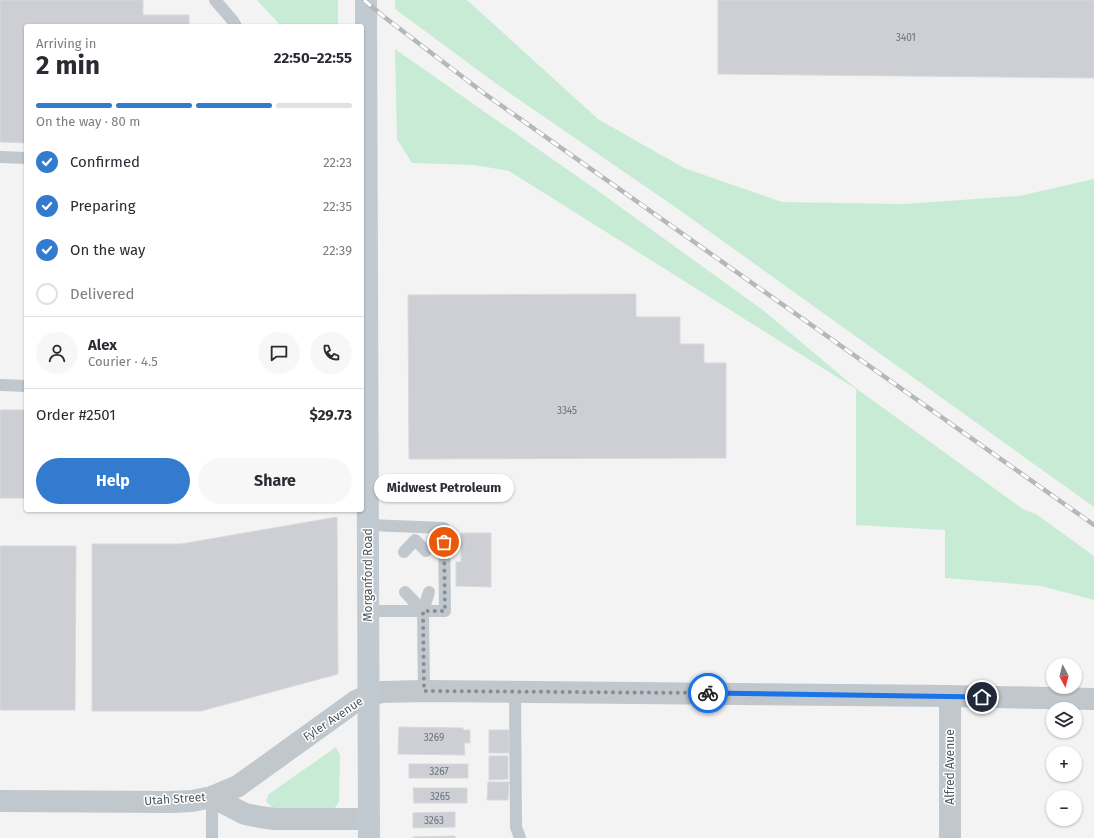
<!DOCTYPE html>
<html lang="en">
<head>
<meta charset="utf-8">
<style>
	:root { --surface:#fff; --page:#f7f7f7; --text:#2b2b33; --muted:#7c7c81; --line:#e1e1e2; --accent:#327bce }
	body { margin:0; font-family:"Fira Sans",sans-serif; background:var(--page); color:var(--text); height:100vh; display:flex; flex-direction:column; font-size:15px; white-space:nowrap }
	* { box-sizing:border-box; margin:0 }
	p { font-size:13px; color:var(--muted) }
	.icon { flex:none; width:22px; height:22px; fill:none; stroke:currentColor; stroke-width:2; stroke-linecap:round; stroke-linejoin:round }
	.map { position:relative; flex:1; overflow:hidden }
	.drawer { position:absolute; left:24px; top:24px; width:340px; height:488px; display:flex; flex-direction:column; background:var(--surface); border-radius:4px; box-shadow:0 1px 3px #0004 }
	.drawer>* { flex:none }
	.needle { width:26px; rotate:173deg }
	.fabs { position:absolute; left:1046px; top:658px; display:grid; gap:8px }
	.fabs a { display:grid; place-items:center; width:36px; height:36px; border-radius:50%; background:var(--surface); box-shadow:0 1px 3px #0004; font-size:20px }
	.pin { position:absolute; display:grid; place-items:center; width:34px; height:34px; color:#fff; margin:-17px; border:2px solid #fff; border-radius:50%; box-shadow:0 1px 4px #0007 }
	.courier { position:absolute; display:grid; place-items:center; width:40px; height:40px; margin:-20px; border:3px solid #1a73e8; border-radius:50%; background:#fff; color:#222; box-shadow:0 1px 5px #0007 }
	.bubble { position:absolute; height:28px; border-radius:14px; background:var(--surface); box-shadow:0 1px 3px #0004; font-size:13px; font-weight:700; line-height:28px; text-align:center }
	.overview em { font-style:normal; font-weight:700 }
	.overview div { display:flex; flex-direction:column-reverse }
	.overview { display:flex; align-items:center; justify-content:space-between; height:68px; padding:0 12px }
	h1 { font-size:26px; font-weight:700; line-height:30px }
	.bar { display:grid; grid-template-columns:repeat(4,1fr); gap:6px 4px; align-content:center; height:48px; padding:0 12px }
	.bar i { height:5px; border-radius:3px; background:var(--line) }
	.bar .on { background:var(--accent) }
	.bar p { grid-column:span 4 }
	.line { display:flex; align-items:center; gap:10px; padding:0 12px; border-top:1px solid var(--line) }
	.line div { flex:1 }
	.round { display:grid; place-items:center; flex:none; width:42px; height:42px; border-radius:21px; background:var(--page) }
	ol { padding:0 12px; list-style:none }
	li { display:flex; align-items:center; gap:12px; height:44px }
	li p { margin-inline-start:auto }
	li .icon { padding:4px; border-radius:50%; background:var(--accent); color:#fff; stroke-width:4 }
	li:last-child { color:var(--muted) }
	li i { width:22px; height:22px; border:2px solid var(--line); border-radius:50% }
	.action { display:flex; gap:8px; margin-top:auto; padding:8px 12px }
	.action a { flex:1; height:46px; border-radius:24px; background:var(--accent); color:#fff; font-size:16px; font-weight:700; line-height:46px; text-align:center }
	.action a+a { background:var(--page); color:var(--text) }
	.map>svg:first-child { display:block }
	.green { fill:#c8ebd5 }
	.building { fill:#cdcfd4; stroke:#d7d9dd }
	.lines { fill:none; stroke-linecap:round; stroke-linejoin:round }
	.lane { stroke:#c0c7cd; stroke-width:12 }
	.street { stroke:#c0c7cd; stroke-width:22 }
	.secondary { stroke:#c1c9d1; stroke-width:22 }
	.rail-casing { stroke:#b5b8bb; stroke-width:4.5 }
	.rail { stroke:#fff; stroke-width:3; stroke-dasharray:9; stroke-linecap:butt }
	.done { stroke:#878d92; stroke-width:4; stroke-dasharray:0 7.2 }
	.route { stroke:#1a73e8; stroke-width:5 }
	.labels { text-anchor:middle; stroke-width:3; stroke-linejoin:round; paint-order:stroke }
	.number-label { font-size:10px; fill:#6c747c }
	.street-label { font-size:12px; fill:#4c565e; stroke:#fff }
</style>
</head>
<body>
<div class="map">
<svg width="1094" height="838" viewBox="0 0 1094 838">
	<rect width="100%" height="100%" fill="#f4f3f3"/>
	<g class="green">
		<path d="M257,0H338V26H281Z"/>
		<path d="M395,0H467L598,119L684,168L782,202L904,204L1019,196L1094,179V507L678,209L498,85L395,9Z"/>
		<path d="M395,49L601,193L764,311L857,389L1023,509L1036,514L1094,556V600L1041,586L945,578V530L856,525V389L509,171L475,165L412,163L397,139Z"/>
		<path d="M336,747L340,755L339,802L334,809L272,808L266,801L269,794Z"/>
	</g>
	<g class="building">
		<path d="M0,0H143V15H189V26H26V143L0,142Z"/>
		<path d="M718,0H1094V78L718,74Z"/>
		<path d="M636,294V317H680V344H704V363H726V458L409,459L408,295Z"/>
		<rect x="0" y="410" width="26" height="88"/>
		<path d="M337,517L338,674L201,711H92V544H181Z"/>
		<path d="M461,533H491V587L456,586V562H461Z"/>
		<path d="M0,546H76L75,710H0Z"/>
		<path d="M399,727L463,728V730H470V743H464L465,755L398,754Z"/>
		<rect x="489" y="730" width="20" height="23"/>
		<path d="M489,756H508V779L489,780Z"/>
		<rect x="409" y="764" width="59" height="14"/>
		<path d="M488,782H509L508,800H487Z"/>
		<path d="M413,788H467V803H414Z"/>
		<path d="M455,812V827L413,828V813Z"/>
		<path d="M455,836V838H413V837Z"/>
	</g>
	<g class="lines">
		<g class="lane">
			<path d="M215,0L233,21L236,26"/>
			<path d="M0,157L26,158"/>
			<path d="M0,385L26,386"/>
			<path d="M368,525L444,528L445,611H423"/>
			<path d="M404,552L415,540L426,551"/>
			<path d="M405,592L423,611L429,592"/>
			<path d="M369,611H423L424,691"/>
			<path d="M515,691L516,827L520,838"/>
			<path d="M212,838V797"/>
		</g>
		<g class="street">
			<path d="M950,696V838"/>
			<path d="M212,797L245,814L260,817L275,819H369"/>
			<path d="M0,801L170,802L192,801L212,797L238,786L356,701L369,695L382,692L424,691L950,696L1094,699"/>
		</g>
		<path class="secondary" d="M366,0L369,838"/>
		<defs>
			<path id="rail" d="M364,0L383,16L485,94L1094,525"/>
		</defs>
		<use href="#rail" class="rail-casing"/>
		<use href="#rail" class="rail"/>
	</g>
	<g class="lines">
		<path class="done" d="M444,542L445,611H423L424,691L708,693"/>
		<path class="route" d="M708,693L982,697"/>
	</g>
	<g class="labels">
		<g class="number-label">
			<text x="906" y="41">3401</text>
			<text x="567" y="414">3345</text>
			<text x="434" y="741">3269</text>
			<text x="439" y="775">3267</text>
			<text x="440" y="800">3265</text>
			<text x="434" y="824">3263</text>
		</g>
		<g class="street-label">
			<text transform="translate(368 575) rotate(-90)" y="4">Morganford Road</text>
			<text transform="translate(333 719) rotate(-34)" y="4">Fyler Avenue</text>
			<text transform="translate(950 767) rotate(-90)" y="4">Alfred Avenue</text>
			<text transform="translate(175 799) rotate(-4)" y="4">Utah Street</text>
		</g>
	</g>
</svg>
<div class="fabs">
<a><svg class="needle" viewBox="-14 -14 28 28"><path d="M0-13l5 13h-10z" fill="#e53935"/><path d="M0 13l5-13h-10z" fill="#7c7c81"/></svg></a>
<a><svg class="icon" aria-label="layers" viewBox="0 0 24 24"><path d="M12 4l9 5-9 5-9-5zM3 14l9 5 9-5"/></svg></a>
<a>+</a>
<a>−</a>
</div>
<div class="pin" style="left:444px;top:542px;background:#ea580c"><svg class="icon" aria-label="bag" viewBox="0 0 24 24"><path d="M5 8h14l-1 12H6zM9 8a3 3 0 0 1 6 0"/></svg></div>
<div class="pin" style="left:982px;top:697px;background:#1f2937"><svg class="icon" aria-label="home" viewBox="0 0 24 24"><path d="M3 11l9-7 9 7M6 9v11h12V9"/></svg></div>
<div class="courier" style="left:708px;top:693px"><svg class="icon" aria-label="bike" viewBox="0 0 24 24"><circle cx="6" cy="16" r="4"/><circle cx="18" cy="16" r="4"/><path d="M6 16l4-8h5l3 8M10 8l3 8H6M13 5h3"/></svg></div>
<div class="bubble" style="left:374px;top:474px;width:140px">Midwest Petroleum</div>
<section class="drawer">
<div class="overview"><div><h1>2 min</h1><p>Arriving in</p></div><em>22:50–22:55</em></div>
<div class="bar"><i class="on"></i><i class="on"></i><i class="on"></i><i></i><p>On the way · 80 m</p></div>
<ol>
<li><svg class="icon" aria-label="check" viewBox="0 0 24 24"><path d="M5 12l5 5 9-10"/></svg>Confirmed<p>22:23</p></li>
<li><svg class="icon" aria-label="check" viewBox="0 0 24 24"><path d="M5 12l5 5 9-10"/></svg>Preparing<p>22:35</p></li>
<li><svg class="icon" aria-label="check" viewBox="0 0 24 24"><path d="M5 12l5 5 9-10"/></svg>On the way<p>22:39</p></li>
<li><i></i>Delivered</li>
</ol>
<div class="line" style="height:72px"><a class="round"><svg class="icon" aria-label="person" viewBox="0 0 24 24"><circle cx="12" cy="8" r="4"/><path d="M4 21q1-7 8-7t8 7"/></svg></a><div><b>Alex</b><p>Courier · 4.5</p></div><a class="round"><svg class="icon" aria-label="chat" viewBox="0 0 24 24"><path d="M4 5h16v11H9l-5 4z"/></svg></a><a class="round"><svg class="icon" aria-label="phone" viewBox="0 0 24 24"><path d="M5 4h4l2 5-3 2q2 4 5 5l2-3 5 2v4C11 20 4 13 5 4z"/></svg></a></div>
<div class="line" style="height:52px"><div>Order #2501</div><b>$29.73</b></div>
<div class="action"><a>Help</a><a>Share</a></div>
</section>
</div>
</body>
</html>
